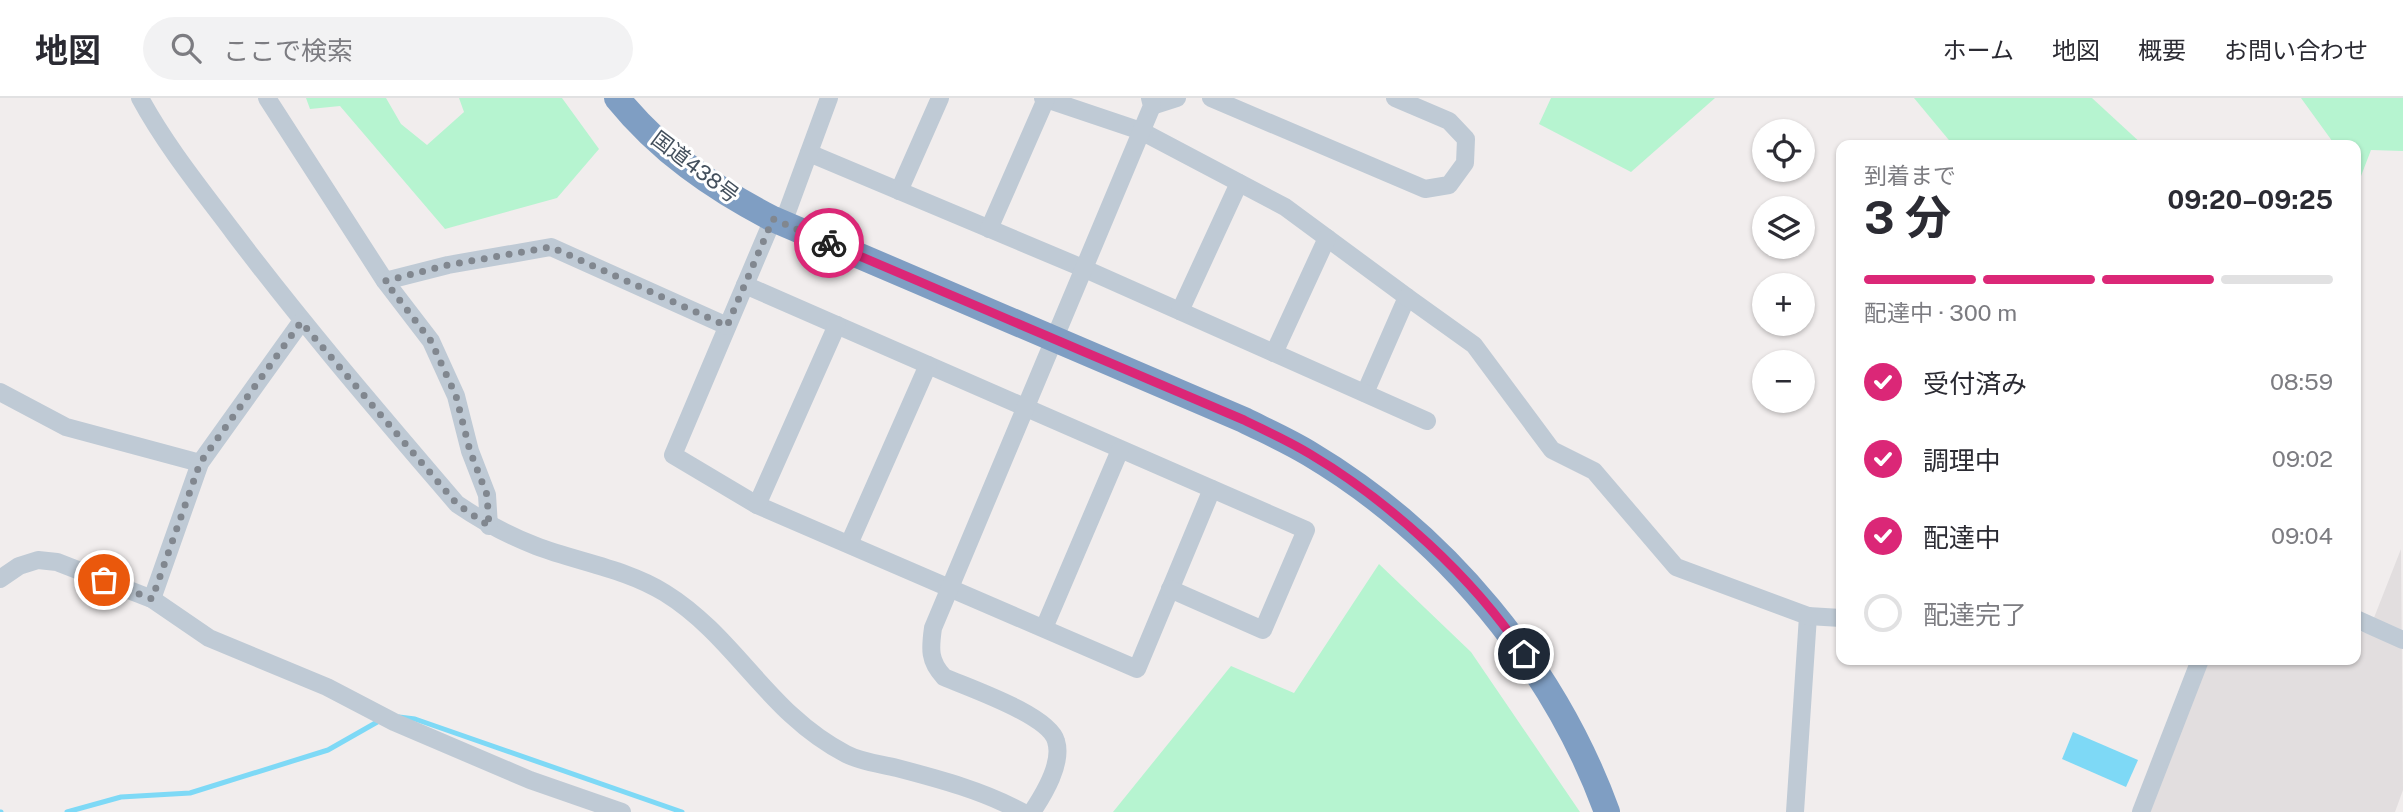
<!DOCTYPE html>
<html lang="ja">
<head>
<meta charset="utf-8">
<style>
	:root { --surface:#fff; --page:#f2f2f3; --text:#2b2b33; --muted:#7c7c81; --line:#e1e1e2; --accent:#db2777 }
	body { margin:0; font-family:"Public Sans","Noto Sans JP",sans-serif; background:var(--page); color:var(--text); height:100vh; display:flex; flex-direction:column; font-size:26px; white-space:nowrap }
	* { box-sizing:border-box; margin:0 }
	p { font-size:23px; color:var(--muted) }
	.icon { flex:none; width:38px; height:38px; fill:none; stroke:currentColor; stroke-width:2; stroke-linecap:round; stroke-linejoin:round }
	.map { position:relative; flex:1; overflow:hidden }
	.drawer { position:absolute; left:1836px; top:42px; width:525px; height:525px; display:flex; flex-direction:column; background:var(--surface); border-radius:14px; box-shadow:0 2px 5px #0004 }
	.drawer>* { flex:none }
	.controls { position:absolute; left:1752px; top:21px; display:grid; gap:14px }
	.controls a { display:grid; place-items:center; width:63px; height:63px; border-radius:50%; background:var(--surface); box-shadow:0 2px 5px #0004; font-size:35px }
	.pin { position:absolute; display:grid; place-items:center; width:60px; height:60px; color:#fff; margin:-30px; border:4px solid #fff; border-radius:50%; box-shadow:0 2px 7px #0007 }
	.courier { position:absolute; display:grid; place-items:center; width:70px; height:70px; margin:-35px; border:5px solid #db2777; border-radius:50%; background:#fff; color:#222; box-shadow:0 2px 9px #0007 }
	.summary em { font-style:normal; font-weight:700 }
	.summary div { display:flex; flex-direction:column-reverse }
	.summary { display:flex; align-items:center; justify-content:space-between; height:119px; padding:0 28px }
	h1 { font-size:46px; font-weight:700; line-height:52px }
	.bar { display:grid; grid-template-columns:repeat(4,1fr); gap:10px 7px; align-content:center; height:84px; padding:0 28px }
	.bar i { height:9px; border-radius:5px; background:var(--line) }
	.bar .on { background:var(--accent) }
	.bar p { grid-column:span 4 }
	ol { padding:0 28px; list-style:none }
	li { display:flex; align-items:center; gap:21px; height:77px }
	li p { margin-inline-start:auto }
	li .icon { padding:7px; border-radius:50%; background:var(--accent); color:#fff; stroke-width:4 }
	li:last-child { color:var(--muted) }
	li i { width:38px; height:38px; border:4px solid var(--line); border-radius:50% }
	header { display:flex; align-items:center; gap:42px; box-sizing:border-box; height:98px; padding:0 35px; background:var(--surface); border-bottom:2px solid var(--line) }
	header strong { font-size:33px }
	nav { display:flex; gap:38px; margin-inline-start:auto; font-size:24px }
	.search { width:490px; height:63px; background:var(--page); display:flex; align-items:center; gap:18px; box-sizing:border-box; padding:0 24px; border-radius:38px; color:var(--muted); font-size:26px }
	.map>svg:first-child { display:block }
	.education { fill:#e2dedf }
	.green { fill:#b6f4d0 }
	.water { fill:#7ed9f6 }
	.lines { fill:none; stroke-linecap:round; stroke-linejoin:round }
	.stream { stroke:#7ed9f6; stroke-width:5 }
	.minor { stroke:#bfcad5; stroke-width:18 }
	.highway { stroke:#7f9ec3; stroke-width:26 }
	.done { stroke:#81878f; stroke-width:7; stroke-dasharray:0 12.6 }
	.route { stroke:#db2777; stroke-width:9 }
	.labels { text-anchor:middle; stroke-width:6; stroke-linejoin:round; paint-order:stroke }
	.street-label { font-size:21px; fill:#44505d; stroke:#fff }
</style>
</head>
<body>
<header>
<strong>地図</strong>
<div class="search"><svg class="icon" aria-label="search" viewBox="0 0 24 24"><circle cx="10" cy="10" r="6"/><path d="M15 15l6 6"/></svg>ここで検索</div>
<nav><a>ホーム</a><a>地図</a><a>概要</a><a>お問い合わせ</a></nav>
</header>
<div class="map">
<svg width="2403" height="714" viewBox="0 0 2403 714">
	<rect width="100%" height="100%" fill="#f1eded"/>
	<path class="education" d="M2401,451L2403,692L2395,714H2150L2208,562H2356V533L2368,535Z"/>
	<g class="green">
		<path d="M306,0H386L401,26L427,47L464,14L459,0H562L599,51L557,100L445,131L340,8L310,11Z"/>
		<path d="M1551,0H1715L1631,74L1539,26Z"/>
		<path d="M1914,0H2092L2143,47H1953Z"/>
		<path d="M2301,0H2403V53L2371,52L2356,91V47H2335Z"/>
		<path d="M1379,466L1471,554L1580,714H1113L1231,568L1294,595Z"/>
	</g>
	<path class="water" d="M2073,634L2138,662L2126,689L2062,661Z"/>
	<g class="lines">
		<g class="stream">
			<path d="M399,619L415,621L682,714"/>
			<path d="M0,714H1"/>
			<path d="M67,714L121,699L190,695L328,652L379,623"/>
		</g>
		<g class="minor">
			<path d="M140,0C166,48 201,91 234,135C305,229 381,317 457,406C482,423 507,437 536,448C578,464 627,471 665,495C736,539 768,616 846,656C861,664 881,666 897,670C939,681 984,693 1022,714"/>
			<path d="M267,0L385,183L431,243L456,298L470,353L487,397L489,428"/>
			<path d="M1043,0L1141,33L1285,109L1407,199L1365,295"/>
			<path d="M1211,0L1425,91L1449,87L1465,65L1466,41L1449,23L1395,0"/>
			<path d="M1152,8L1177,0"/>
			<path d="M809,55L1085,171L1427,323"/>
			<path d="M899,93L940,0"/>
			<path d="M773,121L673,357L757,407L1137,571L1212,391"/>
			<path d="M783,125L829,0"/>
			<path d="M989,131L1046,1"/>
			<path d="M385,183L448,167L551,149L727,228"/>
			<path d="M745,187L1306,432L1263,532L1170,491"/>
			<path d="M1407,199L1474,247L1552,352L1594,373L1676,469L1808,518L1795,714"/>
			<path d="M1180,213L1239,85"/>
			<path d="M1274,255L1327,140"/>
			<path d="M0,294L66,329L200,365"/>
			<path d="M757,407L837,227"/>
			<path d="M849,446L928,267"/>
			<path d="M0,481L19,468L38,462L57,464L152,501L209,540L327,589L394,624L530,682L622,714"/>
			<path d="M152,501L200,365L301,224"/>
			<path d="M1808,518L1841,520"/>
			<path d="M2356,521L2403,542"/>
			<path d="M1044,530L1120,352"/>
			<path d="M1032,714C1044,696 1063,665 1056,643C1049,617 969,590 944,579C929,563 930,551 933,530L1152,8L1150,0"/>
			<path d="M2141,714L2200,562"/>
		</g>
		<path class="highway" d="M617,0C660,53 713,90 773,121L1244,322C1266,333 1289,343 1310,356C1444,436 1554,568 1607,714"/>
	</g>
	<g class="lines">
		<path class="done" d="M104,482L152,501L200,365L301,224L457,406L489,428L487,397L470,353L456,298L431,243L385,183L448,167L551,149L727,228L773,121L829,145"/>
		<path class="route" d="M829,145L1244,322C1266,333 1289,343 1310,356C1389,403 1474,480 1524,556"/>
	</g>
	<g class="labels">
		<g class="street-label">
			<text transform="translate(695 69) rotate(37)" y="7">国道438号</text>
		</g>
	</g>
</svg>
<div class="controls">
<a><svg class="icon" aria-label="locate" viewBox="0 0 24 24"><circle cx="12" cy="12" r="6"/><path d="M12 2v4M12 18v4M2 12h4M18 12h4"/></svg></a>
<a><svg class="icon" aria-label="layers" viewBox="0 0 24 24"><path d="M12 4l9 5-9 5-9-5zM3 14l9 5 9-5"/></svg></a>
<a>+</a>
<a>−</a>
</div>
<div class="pin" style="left:104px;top:482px;background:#ea580c"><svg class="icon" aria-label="bag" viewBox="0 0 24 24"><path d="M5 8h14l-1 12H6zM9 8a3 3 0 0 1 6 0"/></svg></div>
<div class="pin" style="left:1524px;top:556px;background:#1f2937"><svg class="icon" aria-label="home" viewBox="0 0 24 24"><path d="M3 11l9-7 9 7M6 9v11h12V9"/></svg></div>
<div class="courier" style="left:829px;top:145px"><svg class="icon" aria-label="bike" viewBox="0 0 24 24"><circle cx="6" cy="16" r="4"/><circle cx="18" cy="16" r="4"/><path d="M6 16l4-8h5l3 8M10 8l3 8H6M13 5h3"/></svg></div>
<section class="drawer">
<div class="summary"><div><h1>3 分</h1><p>到着まで</p></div><em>09:20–09:25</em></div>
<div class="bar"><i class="on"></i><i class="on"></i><i class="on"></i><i></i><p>配達中 · 300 m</p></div>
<ol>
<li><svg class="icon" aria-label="check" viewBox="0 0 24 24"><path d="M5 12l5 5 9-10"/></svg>受付済み<p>08:59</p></li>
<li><svg class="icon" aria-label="check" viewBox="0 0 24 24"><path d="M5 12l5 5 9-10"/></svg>調理中<p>09:02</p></li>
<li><svg class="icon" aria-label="check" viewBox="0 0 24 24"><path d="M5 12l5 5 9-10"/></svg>配達中<p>09:04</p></li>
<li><i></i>配達完了</li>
</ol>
</section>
</div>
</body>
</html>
